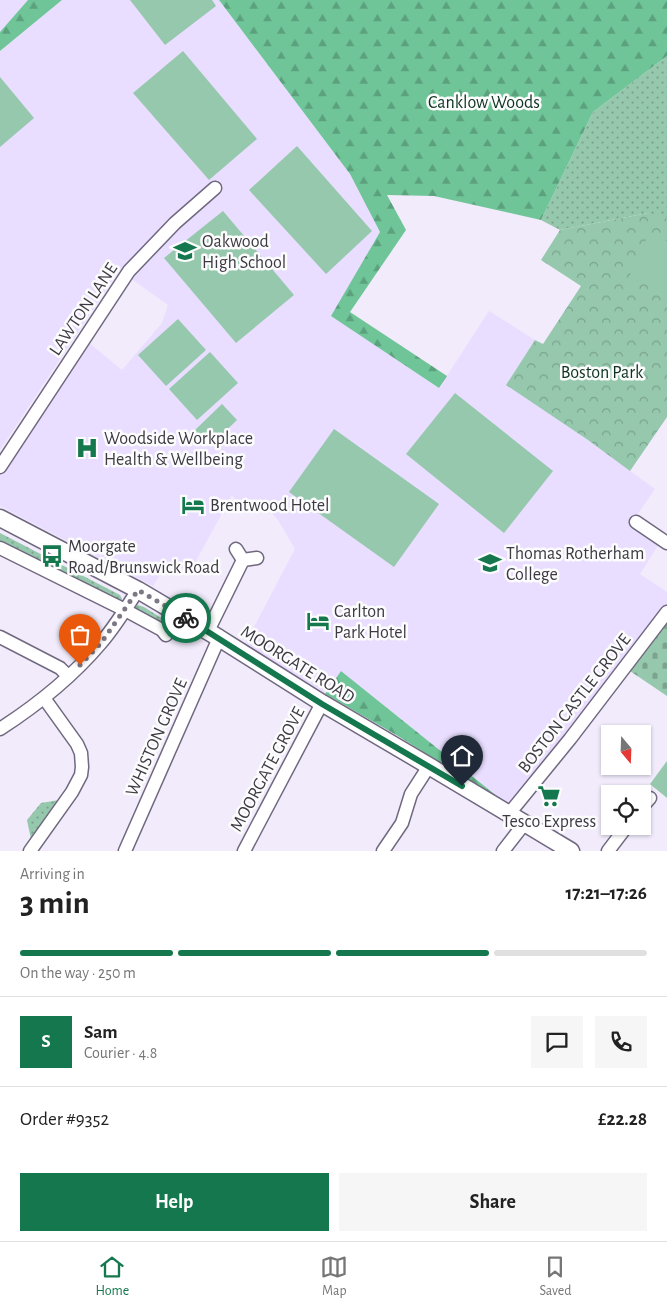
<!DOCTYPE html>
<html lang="en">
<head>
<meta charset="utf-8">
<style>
	:root { --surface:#fff; --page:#f6f6f6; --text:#222; --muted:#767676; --line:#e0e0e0; --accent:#14774e }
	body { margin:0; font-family:"Alegreya Sans",sans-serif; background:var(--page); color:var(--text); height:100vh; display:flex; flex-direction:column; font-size:19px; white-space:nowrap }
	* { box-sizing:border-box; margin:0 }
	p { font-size:16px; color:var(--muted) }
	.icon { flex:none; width:28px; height:28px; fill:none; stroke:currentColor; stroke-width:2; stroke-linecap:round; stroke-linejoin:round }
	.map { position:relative; height:851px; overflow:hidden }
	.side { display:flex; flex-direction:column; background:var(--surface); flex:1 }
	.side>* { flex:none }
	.needle { width:32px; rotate:161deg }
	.controls { position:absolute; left:601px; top:725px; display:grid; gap:10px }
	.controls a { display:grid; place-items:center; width:50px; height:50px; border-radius:0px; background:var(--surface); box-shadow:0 1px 4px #0004; font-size:25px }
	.pin { position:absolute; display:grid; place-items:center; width:42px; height:42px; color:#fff; margin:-51px -21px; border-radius:50% 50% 50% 0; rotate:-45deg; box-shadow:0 0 5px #0007 }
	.pin .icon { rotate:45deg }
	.courier { position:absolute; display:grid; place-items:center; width:50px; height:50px; margin:-25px; border:4px solid #14774e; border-radius:50%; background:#fff; color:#222; box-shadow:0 1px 6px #0007 }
	.headline em { font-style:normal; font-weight:700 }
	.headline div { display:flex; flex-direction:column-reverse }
	.headline { display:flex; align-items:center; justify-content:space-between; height:85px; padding:0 20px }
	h1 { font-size:32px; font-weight:700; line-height:38px }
	.bar { display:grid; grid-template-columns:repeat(4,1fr); gap:8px 5px; align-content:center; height:60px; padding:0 20px }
	.bar i { height:6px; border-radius:4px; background:var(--line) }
	.bar .on { background:var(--accent) }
	.bar p { grid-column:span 4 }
	.line { display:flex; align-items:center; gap:12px; padding:0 20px; border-top:1px solid var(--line) }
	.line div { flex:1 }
	.round { display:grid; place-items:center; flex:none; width:52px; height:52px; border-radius:0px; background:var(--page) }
	.primary-button { display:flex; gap:10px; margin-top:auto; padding:10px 20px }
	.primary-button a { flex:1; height:58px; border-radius:0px; background:var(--accent); color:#fff; font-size:20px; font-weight:700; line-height:58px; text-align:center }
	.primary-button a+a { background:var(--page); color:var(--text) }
	.menu { display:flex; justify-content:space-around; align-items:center; height:70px; border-top:1px solid var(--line); background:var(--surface); font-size:14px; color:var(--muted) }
	.menu a { display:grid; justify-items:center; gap:2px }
	.menu .on { color:var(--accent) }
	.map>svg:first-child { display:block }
	.built { fill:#e9deff }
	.grass { fill:url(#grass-dots) }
	.forest { fill:url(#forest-firs) }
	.cemetery { fill:url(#cemetery-stones) }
	.park { fill:url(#park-crowns) }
	.garden { fill:#95c8ac }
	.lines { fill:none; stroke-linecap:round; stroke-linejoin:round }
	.minor-casing { stroke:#70687f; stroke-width:15 }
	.major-casing { stroke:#70687f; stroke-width:19 }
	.minor { stroke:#fff; stroke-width:12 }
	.major { stroke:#fff; stroke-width:16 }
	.done { stroke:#7c7884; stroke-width:5; stroke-dasharray:0 9 }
	.route { stroke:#14774e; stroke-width:6 }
	.labels { text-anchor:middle; stroke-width:5; stroke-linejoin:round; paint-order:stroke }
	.park-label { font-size:18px; fill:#0c3321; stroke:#fcfcfc }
	.poi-label { font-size:18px; fill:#3d3a44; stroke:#fcfcfc; text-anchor:start }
	.street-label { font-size:18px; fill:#3d3a44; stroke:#fcfcfc }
</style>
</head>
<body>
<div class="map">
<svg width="667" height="851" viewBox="0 0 667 851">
	<defs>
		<pattern id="grass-dots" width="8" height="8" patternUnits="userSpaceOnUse" patternTransform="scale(1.25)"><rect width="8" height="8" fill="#95c8ac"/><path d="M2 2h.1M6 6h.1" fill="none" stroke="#7ba38e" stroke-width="1.8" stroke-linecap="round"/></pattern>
		<pattern id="forest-firs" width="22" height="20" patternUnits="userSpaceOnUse" patternTransform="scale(1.25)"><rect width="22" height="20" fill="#6fc598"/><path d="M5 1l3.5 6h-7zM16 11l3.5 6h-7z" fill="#5ca17e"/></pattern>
		<pattern id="cemetery-stones" width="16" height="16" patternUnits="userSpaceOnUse" patternTransform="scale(1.25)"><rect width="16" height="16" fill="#95c8ac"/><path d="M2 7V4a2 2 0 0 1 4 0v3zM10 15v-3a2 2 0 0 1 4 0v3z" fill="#7ba38e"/></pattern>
		<pattern id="park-crowns" width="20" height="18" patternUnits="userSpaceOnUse" patternTransform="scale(1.25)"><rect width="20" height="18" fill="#95c8ac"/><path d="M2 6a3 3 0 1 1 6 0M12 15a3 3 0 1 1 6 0" fill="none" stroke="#7ba38e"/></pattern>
	</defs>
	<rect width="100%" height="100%" fill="#f1ebfb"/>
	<g class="built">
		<path d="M0,0H28L0,32Z"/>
		<path d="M62,0H219L350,174L380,232L332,316L439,388L489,311L535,340L506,385L588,440L655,489L630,525L659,544L640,574L667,592V604L567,735L508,805L341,671L325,694L293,676L245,644L295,549L278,520L269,510L257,509L246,513L232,495L191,570L166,565L153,586L0,506V476L88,342L122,370L162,323L168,305L119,270L0,450V51Z"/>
	</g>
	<g class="grass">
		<path d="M667,56V225L648,213L560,230L541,220L593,112Z"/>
		<path d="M0,533L120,595L122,599L121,603L0,543Z"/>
		<path d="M138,605L144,607L174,626L170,631L134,610L136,606Z"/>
		<path d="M59,800L31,839L27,820L41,803Z"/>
	</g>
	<g class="forest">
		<path d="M28,0H62L0,51V32Z"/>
		<path d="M219,0H667V56L593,112L541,220L434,196L387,195L406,230L350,312L447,376L439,388L331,316L380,232L350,174Z"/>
		<path d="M341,671L508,805L398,736L325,694Z"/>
	</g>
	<path class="cemetery" d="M667,622V696L630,671Z"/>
	<path class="park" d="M648,213L667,219V417L630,471L588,440L506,385L535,340L543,344L581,286L541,260L560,230Z"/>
	<g class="garden">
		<path d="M130,0H212L216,6L165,45Z"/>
		<path d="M183,51L257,139L209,180L133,93Z"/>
		<path d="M0,77L34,118L0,147Z"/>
		<path d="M297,146L372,231L326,274L249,190Z"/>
		<path d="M223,211L294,295L236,343L164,258Z"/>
		<path d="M649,233L667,241V294L629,277Z"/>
		<path d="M178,319L206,350L166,386L138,355Z"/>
		<path d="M210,352L238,383L197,420L169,389Z"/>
		<path d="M455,393L553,471L504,533L406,454Z"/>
		<path d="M222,404L237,420L209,447L194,431Z"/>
		<path d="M334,429L439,504L394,567L289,492Z"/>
		<path d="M667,761V798L650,784Z"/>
	</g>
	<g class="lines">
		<defs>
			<g id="minor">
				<path d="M0,467L129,271L175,223L215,188"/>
				<path d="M636,522L667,543"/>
				<path d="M0,548L125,610L162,630L166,635"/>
				<path d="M236,549L243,560L257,558"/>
				<path d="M208,631L243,560"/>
				<path d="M0,637L60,668L68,676"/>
				<path d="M0,729C37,705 72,677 100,644C115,627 126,608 138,590"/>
				<path d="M642,807L650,798"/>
				<path d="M508,815L570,739L667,612"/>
				<path d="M30,851L72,792L81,775L82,767L81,753L77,744L44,698"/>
				<path d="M125,851L219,638"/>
				<path d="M244,851L322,703"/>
				<path d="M383,851L402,823L411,794L429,766"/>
				<path d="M503,851L524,824"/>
				<path d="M608,851L627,826"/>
			</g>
			<path id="major" d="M0,518L138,590L219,638L322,703L429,766L571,851"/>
		</defs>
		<use href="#minor" class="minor-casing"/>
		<use href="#major" class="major-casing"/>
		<use href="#minor" class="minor"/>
		<use href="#major" class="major"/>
	</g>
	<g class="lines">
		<path class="done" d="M80,665L101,643L138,590L186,618"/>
		<path class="route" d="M186,618L322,704L462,786"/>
	</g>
	<defs>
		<symbol id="school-bare" viewBox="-9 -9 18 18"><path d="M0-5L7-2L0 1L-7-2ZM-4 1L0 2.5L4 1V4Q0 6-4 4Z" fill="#14774e" stroke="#fcfcfc" stroke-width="2.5" paint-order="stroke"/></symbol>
		<symbol id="hospital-bare" viewBox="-9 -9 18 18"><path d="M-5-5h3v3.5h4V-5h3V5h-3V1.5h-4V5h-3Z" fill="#14774e" stroke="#fcfcfc" stroke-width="2.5" paint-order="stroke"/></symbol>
		<symbol id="hotel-bare" viewBox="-9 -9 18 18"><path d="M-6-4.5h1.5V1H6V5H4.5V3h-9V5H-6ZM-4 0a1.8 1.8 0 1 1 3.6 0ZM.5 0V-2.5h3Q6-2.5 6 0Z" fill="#14774e" stroke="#fcfcfc" stroke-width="2.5" paint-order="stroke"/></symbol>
		<symbol id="bus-bare" viewBox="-9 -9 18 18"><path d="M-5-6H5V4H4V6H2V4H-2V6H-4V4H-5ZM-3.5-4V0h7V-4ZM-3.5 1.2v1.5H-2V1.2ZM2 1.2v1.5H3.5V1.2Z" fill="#14774e" stroke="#fcfcfc" stroke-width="2.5" paint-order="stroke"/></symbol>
		<symbol id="university-bare" viewBox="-9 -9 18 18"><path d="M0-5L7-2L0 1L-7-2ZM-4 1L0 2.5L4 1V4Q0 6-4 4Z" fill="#14774e" stroke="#fcfcfc" stroke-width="2.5" paint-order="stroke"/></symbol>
		<symbol id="supermarket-bare" viewBox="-9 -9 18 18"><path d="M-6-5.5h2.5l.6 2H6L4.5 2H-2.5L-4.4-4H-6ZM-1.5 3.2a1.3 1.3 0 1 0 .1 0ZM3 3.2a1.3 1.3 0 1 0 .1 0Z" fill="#14774e" stroke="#fcfcfc" stroke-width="2.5" paint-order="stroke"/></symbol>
	</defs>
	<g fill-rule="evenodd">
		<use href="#school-bare" x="169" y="235" width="32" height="32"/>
		<use href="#hospital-bare" x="71" y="432" width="32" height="32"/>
		<use href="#hotel-bare" x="177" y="489" width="32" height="32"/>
		<use href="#bus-bare" x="36" y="540" width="32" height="32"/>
		<use href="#university-bare" x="474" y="547" width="32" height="32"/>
		<use href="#hotel-bare" x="302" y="605" width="32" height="32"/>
		<use href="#supermarket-bare" x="533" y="780" width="32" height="32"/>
	</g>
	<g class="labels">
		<g class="park-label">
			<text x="484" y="108">Canklow Woods</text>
			<text x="602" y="378">Boston Park</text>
		</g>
		<g class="poi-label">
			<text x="202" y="247">Oakwood<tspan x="202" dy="21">High School</tspan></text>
			<text x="104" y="444">Woodside Workplace<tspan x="104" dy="21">Health &amp; Wellbeing</tspan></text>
			<text x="210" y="511">Brentwood Hotel</text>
			<text x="68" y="552">Moorgate<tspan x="68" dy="21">Road/Brunswick Road</tspan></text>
			<text x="506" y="559">Thomas Rotherham<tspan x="506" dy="21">College</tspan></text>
			<text x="334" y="617">Carlton<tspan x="334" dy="21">Park Hotel</tspan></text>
			<text x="549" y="827" text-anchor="middle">Tesco Express</text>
		</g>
		<g class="street-label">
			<text transform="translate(83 309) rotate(-56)" y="6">LAWTON LANE</text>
			<text transform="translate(298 664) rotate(32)" y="6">MOORGATE ROAD</text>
			<text transform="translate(574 703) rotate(-52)" y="6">BOSTON CASTLE GROVE</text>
			<text transform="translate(156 737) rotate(-66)" y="6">WHISTON GROVE</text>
			<text transform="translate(267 769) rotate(-62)" y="6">MOORGATE GROVE</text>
		</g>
	</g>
</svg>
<div class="controls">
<a><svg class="needle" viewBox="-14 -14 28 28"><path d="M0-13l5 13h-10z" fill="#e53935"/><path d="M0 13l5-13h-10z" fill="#767676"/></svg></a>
<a><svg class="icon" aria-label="locate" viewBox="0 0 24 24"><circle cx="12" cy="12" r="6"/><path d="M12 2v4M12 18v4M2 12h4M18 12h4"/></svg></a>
</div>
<div class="pin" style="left:80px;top:665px;background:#ea580c"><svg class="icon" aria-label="bag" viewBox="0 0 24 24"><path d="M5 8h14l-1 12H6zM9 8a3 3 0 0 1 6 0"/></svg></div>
<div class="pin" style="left:462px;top:786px;background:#1f2937"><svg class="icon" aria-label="home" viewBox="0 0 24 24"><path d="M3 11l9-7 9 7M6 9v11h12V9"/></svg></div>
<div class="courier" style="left:186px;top:618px"><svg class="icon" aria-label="bike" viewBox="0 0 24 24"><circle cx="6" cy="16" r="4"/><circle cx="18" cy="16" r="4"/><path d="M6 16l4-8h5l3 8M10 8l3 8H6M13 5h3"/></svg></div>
</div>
<section class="side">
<div class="headline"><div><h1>3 min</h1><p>Arriving in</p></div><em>17:21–17:26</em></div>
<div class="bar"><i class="on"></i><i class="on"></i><i class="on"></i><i></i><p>On the way · 250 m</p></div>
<div class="line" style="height:90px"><b class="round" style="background:var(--accent);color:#fff">S</b><div><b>Sam</b><p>Courier · 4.8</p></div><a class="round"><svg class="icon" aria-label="chat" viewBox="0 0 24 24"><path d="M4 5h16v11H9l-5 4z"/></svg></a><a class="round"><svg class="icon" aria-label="phone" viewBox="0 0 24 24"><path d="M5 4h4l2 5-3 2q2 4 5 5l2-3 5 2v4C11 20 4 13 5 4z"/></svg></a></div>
<div class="line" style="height:65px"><div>Order #9352</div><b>£22.28</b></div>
<div class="primary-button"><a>Help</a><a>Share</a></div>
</section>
<nav class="menu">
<a class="on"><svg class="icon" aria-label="home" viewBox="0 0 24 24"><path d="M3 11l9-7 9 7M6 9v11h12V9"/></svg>Home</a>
<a><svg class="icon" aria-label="map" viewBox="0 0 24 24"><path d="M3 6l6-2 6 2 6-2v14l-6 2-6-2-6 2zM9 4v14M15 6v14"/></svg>Map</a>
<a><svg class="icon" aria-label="saved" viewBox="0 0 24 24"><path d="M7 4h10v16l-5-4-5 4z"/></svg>Saved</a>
</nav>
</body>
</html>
